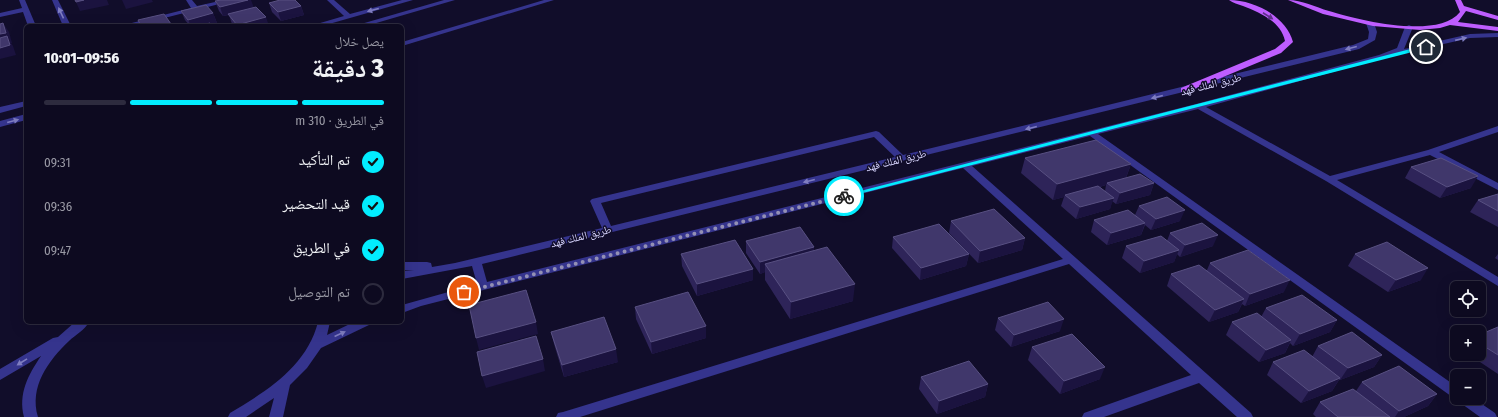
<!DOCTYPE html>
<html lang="ar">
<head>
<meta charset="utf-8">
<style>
	:root { --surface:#0d0a20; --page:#1b182d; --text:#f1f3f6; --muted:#9a9aa5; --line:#2d2b3e; --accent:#02edff }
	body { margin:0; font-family:"Fira Sans Condensed","Noto Naskh Arabic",sans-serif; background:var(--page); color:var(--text); direction:rtl; height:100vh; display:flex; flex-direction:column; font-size:15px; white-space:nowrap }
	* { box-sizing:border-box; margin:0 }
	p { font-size:13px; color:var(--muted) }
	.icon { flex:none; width:22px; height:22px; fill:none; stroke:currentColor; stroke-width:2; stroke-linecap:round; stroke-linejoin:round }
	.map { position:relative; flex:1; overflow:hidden; direction:ltr }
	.details { position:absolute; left:24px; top:24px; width:380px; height:300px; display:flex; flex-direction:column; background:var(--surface); border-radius:6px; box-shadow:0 4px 16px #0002,0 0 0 1px var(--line); direction:rtl }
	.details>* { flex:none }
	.buttons { position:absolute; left:1450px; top:281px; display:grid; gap:8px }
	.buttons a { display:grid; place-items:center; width:36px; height:36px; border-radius:6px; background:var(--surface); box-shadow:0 4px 16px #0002,0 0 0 1px var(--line); font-size:20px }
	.pin { position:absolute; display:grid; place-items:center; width:34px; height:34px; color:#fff; margin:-17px; border:2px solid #fff; border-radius:50%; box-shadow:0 1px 4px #0007 }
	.courier { position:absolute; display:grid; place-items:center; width:40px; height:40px; margin:-20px; border:3px solid #02edff; border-radius:50%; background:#fff; color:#222; box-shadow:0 1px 5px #0007 }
	.headline em { font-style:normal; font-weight:800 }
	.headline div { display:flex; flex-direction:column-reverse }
	.headline { display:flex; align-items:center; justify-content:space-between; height:68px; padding:0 20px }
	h1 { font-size:26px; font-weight:800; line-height:30px }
	.bar { display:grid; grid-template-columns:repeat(4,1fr); gap:6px 4px; align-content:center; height:48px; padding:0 20px }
	.bar i { height:5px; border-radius:3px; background:var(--line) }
	.bar .selected { background:var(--accent) }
	.bar p { grid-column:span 4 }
	ol { padding:0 20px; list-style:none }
	li { display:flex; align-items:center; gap:12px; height:44px }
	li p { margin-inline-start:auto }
	li .icon { padding:4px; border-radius:50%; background:var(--accent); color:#111; stroke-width:4 }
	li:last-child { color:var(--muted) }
	li i { width:22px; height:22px; border:2px solid var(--line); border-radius:50% }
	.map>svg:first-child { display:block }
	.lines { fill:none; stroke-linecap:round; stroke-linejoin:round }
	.minor { fill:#35348d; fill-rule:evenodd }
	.major { fill:#be5dff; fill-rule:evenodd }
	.wall { fill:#2e2459; fill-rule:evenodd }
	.shaded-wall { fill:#1b133f }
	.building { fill:#40376b; stroke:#585082 }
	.oneway { fill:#7f7dc0 }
	.oneway2 { fill:#5f318a }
	.route { fill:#02edff }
	.done { stroke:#9390b4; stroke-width:4; stroke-dasharray:0 7.2 }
	.labels { text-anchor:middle; stroke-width:3; stroke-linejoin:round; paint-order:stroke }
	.street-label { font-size:11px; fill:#d9d6ff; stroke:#110d2a }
</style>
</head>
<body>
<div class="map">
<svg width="1498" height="417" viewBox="0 0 1498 417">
	<rect width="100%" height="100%" fill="#110d2a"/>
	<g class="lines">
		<g class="minor">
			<path d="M19,0H25L36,26H28L23,12L0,17V13L22,8Z"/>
			<path d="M52,0H58L71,26H63Z"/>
			<path d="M186,0H192L197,6L224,0H235L133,26H120L191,8Z"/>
			<path d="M327,0H334L350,14L402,0H413L322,26H310L344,16Z"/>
			<path d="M444,0H455L366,26H354Z"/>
			<path d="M544,0H554L402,46V42Z"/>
			<path d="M1368,22L1374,23L1377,32L1375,40L1359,49L482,264L487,282L1196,104L1379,55L1397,48L1405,27L1409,25L1413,27L1404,49L1470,34L1498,33V37L1470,38L1391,56L1206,107L1330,176L1428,150L1498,126V132L1439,152L1498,183V190L1430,155L1337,180L1498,277V286L1326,181L1198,109L1098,134L1457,387V398H1473L1495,413L1497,417H1480L1090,136L972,166L1251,413L1253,417H1237L1199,383L1104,417H1082L1084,413L1191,375L1069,264L580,417H556L558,413L563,412L1063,259L963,168L421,306L402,313V305L477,284L472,266L402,279V271L414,270H402V262H427L431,263L432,267L455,263L602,228L590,201L592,199L876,131L879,132L903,155L1353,45L1368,39L1369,32L1366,23ZM874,137L895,157L611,226L601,203Z"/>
			<path d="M26,101V106L0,113V107Z"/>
			<path d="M26,114V120L0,127V121Z"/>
			<path d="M75,322H89C85,330 75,335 69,341C48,361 29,387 38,417H24C18,394 28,375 41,356L0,380V369L53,338L58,337Z"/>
			<path d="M318,322H330L327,335L354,322H371L369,325L321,348L307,368L290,385L283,417H269L274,398L246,417H228L230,413C267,391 307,366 318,322Z"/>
		</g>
		<g class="major">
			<path d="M1229,0C1254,0 1286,16 1293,42L1281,53L1187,92H1181V88L1275,49L1285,41C1281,22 1261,13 1243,6C1238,4 1233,3 1229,0Z"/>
			<path d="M1288,0C1302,0 1315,7 1329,11C1358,20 1438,40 1460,12L1455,0H1461L1464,6L1498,16V20L1466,11L1458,22L1498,27V31L1450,25L1440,28L1420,30L1373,26L1323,14Z"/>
		</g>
	</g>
	<g class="wall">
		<path d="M215,1L269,26H234L232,24L229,15L223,16L219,11Z"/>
		<path d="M269,3L301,6L304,15L281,21L272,12Z"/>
		<path d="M181,11L213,13L217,23L211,24L213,26H190L185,20Z"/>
		<path d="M1025,158L1131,164L1126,178L1154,183L1150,195L1116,204L1112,201L1110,209L1076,219L1061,206L1064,197L1053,200L1021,173ZM1106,185L1105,191L1100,187Z"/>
		<path d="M1411,167L1471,188L1440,198L1405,178Z"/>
		<path d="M1498,194V227L1470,212L1478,200Z"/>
		<path d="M1139,206L1180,221L1151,230L1145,225L1141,235L1107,245L1091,232L1094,220L1135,215Z"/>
		<path d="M951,221L1025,238L1022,250L978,263L949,233Z"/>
		<path d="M1170,233L1213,246L1180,257L1177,254L1174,262L1140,273L1122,258L1126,246L1167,241Z"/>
		<path d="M893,237L969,254L966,266L920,280L892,248Z"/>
		<path d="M746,241L814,251L853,301L790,319L765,280V272L760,274L746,253Z"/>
		<path d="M681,254L753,280L697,296L682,266Z"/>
		<path d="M1355,254L1421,280L1388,292L1348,266Z"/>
		<path d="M1498,254V260L1495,258Z"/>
		<path d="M1210,263L1284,292L1245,306L1242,304L1238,312L1209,322L1167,286L1171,274L1207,270Z"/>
		<path d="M635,307L706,338L652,354L636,319Z"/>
		<path d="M1266,308L1337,320L1330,332L1293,346L1290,343L1285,353L1259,362L1226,335L1232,322L1261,317Z"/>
		<path d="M998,318L1060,331L1011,347L995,330Z"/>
		<path d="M1498,327V374L1468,354H1479V335Z"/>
		<path d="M551,332L618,362L564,377L554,344Z"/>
		<path d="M1318,346L1382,355L1374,367L1340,380H1339L1332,391L1301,403L1267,375L1273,362L1312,357Z"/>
		<path d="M1032,347L1100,379L1060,394L1028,360Z"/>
		<path d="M921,377L988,384L985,397L937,414L919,389Z"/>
		<path d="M1362,382L1437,394L1428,406L1404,417H1316L1313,414L1320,402L1356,391Z"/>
	</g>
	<g class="shaded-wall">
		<path d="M84,0H107L109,5L80,11L76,2Z"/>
		<path d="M122,0H152L153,2L126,9Z"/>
		<path d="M248,0H251L254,8L223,16L220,7Z"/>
		<path d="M301,6L304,15L281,21L278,12Z"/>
		<path d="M213,13L217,23L204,26H191L188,20Z"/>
		<path d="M266,17L269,26H238L237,25Z"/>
		<path d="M3,23L9,32L12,43H11L13,46L16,55L0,59V34Z"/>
		<path d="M171,24L172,26H162Z"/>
		<path d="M1131,164L1125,180L1107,183L1106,185L1066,196L1065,195L1064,197L1053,200L1057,184Z"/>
		<path d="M1478,176L1471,188L1440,198L1447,187Z"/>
		<path d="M1154,183L1150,195L1116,204L1120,193Z"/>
		<path d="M1114,198L1110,209L1076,219L1080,207Z"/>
		<path d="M1185,210L1180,221L1151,230L1156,219Z"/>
		<path d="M1145,223L1141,235L1107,245L1111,233Z"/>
		<path d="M1218,235L1213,246L1180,257L1185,245Z"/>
		<path d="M1025,238L1022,250L978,263L980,251Z"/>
		<path d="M814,247V259L765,264V272L760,274V262Z"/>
		<path d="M1179,250L1174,262L1140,273L1144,261Z"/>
		<path d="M969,254L966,266L920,280L921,268Z"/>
		<path d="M1428,268L1421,280L1388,292L1396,280Z"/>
		<path d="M753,269V280L697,296V284Z"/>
		<path d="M1290,280L1284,292L1245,306L1250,294Z"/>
		<path d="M855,284L853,301L790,319L791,302Z"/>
		<path d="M1244,299L1238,312L1209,322L1215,310Z"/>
		<path d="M1064,319L1060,331L1011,347L1014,335Z"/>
		<path d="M1337,320L1330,332L1293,346L1300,334Z"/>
		<path d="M536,322L538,334L479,350L476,338Z"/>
		<path d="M706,326V338L652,354L651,342Z"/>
		<path d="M1291,340L1285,353L1259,362L1266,350Z"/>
		<path d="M616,349L618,362L564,377L562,365Z"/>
		<path d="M1382,355L1374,367L1340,380L1348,368Z"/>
		<path d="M543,359L545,371L486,388L482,376Z"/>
		<path d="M1105,367L1100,379L1060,394L1064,381Z"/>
		<path d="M1340,378L1332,391L1301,403L1309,391Z"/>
		<path d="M988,384L985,397L937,414L939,401Z"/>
		<path d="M1437,394L1428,406L1404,417H1395L1399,411Z"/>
	</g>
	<g class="building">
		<path d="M75,0H84L76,2Z"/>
		<path d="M221,0H248L220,7L215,1Z"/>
		<path d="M280,0H295L301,6L278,12L269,3Z"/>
		<path d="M206,5L213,13L188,20L181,11Z"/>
		<path d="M256,7L266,17L237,25L228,14Z"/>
		<path d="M164,14L171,24L162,26H141L138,20Z"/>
		<path d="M3,23L6,33L0,34V24Z"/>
		<path d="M210,23L213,26H199Z"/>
		<path d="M7,36L10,45L0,48V38Z"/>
		<path d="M1096,140L1131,164L1057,184L1025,158Z"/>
		<path d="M1441,158L1478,176L1447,187L1411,167Z"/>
		<path d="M1140,174L1154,183L1120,193L1107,183Z"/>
		<path d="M1098,186L1114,198L1080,207L1065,195Z"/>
		<path d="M1498,194V211L1478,200Z"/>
		<path d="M1167,197L1185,210L1156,219L1139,206Z"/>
		<path d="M994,209L1025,238L980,251L951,221Z"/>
		<path d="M1128,210L1145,223L1111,233L1094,220Z"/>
		<path d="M1202,223L1218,235L1185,245L1170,233Z"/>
		<path d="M939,224L969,254L921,268L893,237Z"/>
		<path d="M800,227L814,247L760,262L746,241Z"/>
		<path d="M1161,236L1179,250L1144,261L1126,246Z"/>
		<path d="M735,240L753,269L697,284L681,254Z"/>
		<path d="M1387,242L1428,268L1396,280L1355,254Z"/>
		<path d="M827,247L855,284L791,302L765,264Z"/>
		<path d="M1248,250L1290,280L1250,294L1210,263Z"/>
		<path d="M1199,265L1244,299L1215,310L1171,274Z"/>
		<path d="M526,290L536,322L476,338L469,305Z"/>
		<path d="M688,292L706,326L651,342L635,307Z"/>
		<path d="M1302,295L1337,320L1300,334L1266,308Z"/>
		<path d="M1048,302L1064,319L1014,335L998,318Z"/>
		<path d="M1257,313L1291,340L1266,350L1232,322Z"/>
		<path d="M604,317L616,349L562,365L551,332Z"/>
		<path d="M1498,327V355L1479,343V335Z"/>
		<path d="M1352,332L1382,355L1348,368L1318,346Z"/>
		<path d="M1072,334L1105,367L1064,381L1032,347Z"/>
		<path d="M536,336L543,359L482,376L477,352Z"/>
		<path d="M1304,350L1340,378L1309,391L1273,362Z"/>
		<path d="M969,361L988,384L939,401L921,377Z"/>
		<path d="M1399,366L1437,394L1399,411L1362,382Z"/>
		<path d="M1353,389L1390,417H1338L1320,402Z"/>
	</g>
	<defs><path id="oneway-solid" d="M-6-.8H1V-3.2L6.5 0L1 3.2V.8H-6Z"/></defs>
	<g class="oneway">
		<use href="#oneway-solid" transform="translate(373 10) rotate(165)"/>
		<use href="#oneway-solid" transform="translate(61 13) rotate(-115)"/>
		<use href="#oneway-solid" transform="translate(1461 39) rotate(-13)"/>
		<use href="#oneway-solid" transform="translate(1351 48) rotate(165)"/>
		<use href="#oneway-solid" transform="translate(1157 97) rotate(166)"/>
		<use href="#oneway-solid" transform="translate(13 121) rotate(-15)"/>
		<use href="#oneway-solid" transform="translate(1031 128) rotate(166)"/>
		<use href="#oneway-solid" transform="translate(809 181) rotate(166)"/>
		<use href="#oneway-solid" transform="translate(340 334) rotate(-25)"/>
		<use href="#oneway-solid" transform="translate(22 362) rotate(148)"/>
	</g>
	<use class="oneway2" href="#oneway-solid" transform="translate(1268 16) rotate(33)"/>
	<path class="route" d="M1426,45L1428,48L847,197L841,196Z"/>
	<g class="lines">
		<path class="done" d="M464,292L844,196"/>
	</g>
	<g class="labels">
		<g class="street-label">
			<text transform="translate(1211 84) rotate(-14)" y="4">طريق الملك فهد</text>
			<text transform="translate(896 160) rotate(-14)" y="4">طريق الملك فهد</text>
			<text transform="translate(581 236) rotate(-14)" y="4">طريق الملك فهد</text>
		</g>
	</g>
</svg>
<div class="buttons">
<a><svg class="icon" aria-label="locate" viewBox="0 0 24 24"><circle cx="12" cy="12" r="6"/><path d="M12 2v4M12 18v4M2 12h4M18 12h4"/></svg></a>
<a>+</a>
<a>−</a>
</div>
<div class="pin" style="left:464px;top:292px;background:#ea580c"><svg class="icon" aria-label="bag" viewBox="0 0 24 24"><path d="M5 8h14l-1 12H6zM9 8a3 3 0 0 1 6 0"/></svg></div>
<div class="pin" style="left:1426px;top:47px;background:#1f2937"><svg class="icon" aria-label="home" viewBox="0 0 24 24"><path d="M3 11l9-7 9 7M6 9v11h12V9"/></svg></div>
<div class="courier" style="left:844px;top:196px"><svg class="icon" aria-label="bike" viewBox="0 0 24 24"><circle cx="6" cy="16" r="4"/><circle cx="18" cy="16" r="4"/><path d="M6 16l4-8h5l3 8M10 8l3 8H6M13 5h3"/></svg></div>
<section class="details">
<div class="headline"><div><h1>3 دقيقة</h1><p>يصل خلال</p></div><em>09:56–10:01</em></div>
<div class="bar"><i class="selected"></i><i class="selected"></i><i class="selected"></i><i></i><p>في الطريق · 310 m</p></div>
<ol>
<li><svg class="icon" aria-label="check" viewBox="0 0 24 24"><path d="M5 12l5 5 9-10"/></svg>تم التأكيد<p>09:31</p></li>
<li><svg class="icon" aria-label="check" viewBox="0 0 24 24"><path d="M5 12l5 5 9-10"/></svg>قيد التحضير<p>09:36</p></li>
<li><svg class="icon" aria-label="check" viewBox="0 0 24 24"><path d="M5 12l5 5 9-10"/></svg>في الطريق<p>09:47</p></li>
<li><i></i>تم التوصيل</li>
</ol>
</section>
</div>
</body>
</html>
